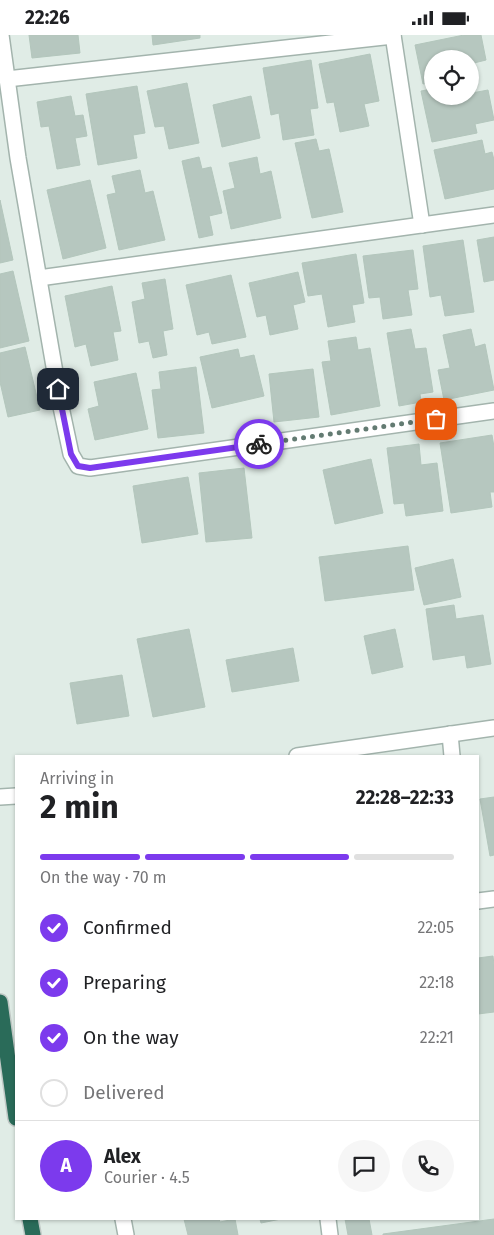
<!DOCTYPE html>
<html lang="en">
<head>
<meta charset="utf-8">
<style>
	:root { --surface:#fff; --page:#f6f6f6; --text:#202124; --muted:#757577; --line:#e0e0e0; --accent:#7c3aed }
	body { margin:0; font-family:"Fira Sans",sans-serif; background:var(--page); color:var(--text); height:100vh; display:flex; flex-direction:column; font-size:19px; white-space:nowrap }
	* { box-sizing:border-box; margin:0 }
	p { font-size:16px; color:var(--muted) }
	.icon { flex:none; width:28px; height:28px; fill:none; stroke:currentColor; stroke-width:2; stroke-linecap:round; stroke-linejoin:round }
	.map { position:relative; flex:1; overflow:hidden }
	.sheet { position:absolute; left:15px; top:720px; width:464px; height:465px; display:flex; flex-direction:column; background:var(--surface); border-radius:0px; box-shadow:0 1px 4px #0004 }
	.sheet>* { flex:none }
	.fabs { position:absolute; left:424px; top:15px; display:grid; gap:10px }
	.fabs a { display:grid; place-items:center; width:55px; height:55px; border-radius:50%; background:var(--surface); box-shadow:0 1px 4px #0004; font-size:25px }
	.pin { position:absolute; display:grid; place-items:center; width:42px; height:42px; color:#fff; margin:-21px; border-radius:10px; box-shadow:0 2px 8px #0006 }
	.courier { position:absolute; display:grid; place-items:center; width:50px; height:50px; margin:-25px; border:4px solid #7c3aed; border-radius:50%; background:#fff; color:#222; box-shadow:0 1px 6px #0007 }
	.head em { font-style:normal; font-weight:700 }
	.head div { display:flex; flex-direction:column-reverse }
	.head { display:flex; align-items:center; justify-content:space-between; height:85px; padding:0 25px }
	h1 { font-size:32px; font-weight:700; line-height:38px }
	.bar { display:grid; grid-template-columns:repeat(4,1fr); gap:8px 5px; align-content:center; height:60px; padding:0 25px }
	.bar i { height:6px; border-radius:4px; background:var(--line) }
	.bar .current { background:var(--accent) }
	.bar p { grid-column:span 4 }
	.line { display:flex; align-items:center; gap:12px; padding:0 25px; border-top:1px solid var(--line) }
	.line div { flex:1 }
	.round { display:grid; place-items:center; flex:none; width:52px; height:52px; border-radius:26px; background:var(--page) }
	ol { padding:0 25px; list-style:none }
	li { display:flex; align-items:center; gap:15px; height:55px }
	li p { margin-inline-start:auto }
	li .icon { padding:5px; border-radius:50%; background:var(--accent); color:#fff; stroke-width:4 }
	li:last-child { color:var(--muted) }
	li i { width:28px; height:28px; border:2px solid var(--line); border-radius:50% }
	.status { display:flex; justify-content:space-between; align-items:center; height:35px; padding:0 25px; background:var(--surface); direction:ltr }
	.status svg { height:14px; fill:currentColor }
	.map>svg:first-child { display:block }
	.building { fill:#b6c7bf; stroke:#b3c6bc }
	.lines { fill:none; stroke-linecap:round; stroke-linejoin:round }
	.minor-casing { stroke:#a3b4ad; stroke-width:18 }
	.highway-casing { stroke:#c1c9c6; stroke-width:18 }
	.minor { stroke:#fff; stroke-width:15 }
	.highway { stroke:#2a6b59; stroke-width:15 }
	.done { stroke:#637b72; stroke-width:5; stroke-dasharray:0 9 }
	.route { stroke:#7c3aed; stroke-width:6 }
</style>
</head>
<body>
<div class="status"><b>22:26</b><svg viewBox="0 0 49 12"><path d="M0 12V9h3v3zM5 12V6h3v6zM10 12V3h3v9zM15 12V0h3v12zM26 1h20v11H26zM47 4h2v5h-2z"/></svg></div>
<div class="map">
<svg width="494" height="1200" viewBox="0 0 494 1200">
	<rect width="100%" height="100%" fill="#e0ece6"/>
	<g class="building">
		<path d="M29,0H78L80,18L32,23Z"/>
		<path d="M152,0H200V3L153,10Z"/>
		<path d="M464,0H481L486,25L474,28L476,38L470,39V24H432V47L423,49L415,10Z"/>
		<path d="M370,19L379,66L364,69L369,91L340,97L334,67L327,68L319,29Z"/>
		<path d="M311,25L318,73L310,74L314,100L283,105L279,78L271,80L263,33Z"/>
		<path d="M470,46L472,58L488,55L494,85L475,89L477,98L432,107L421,56L432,54V61H470Z"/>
		<path d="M187,48L199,108L169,114L164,91L155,92L147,56Z"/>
		<path d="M137,51L145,98L133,100L137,123L98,130L86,59Z"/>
		<path d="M71,61L75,81L83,80L87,101L75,103L80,130L57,134L49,91L41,92L37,67Z"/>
		<path d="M251,61L260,103L222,112L213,70Z"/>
		<path d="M316,104L319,116L329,114L343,177L312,183L295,108Z"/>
		<path d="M482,105L485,119L492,117L494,125V154L445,164L434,115Z"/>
		<path d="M199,122L202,134L211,132L222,178L209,181L213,200L199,203L182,126Z"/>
		<path d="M257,122L260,139L271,136L281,183L231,194L223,156L235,153L229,128Z"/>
		<path d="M140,135L145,158L153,156L165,205L119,215L107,160L116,158L112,141Z"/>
		<path d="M90,145L106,213L63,224L47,155Z"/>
		<path d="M0,165L13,225L0,228Z"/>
		<path d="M494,202V245L484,247L477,205Z"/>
		<path d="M463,205L474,277L445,281L441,260L430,262L423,211Z"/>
		<path d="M413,215L418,254L408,255L412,280L383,284L380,262L369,263L363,221Z"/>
		<path d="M356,219L364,268L352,270L355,287L328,292L322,259L308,261L302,228Z"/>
		<path d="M13,236L29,306L0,313V239Z"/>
		<path d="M298,237L305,267L293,270L298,294L270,300L266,280L257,282L249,248Z"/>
		<path d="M231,240L246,302L212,309L209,297L197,300L186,250Z"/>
		<path d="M165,244L173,294L163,296L167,320L153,323L149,306L139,308L132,267L145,264L142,248Z"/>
		<path d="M112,251L121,296L113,297L118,325L91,331L86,309L75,312L65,261Z"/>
		<path d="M411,294L415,314L426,313L433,357L420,359L421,367L399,371L387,298Z"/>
		<path d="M471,294L475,312L485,309L494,355L444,365L438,335L450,333L443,300Z"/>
		<path d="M356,302L358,315L370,313L380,371L331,380L322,327L331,326L328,306Z"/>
		<path d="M25,312L40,375L8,382L0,347V318Z"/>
		<path d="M238,314L240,323L254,320L264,361L212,373L200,322Z"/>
		<path d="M196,332L204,398L158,403L152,355L161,354L159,337Z"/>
		<path d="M313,334L319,382L274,387L269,339Z"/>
		<path d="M136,338L148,394L95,405L88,374L99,371L94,347Z"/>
		<path d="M492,400L494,412V457H490L492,472L451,478L440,408Z"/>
		<path d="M419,409L421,430L437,428L443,476L406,481L404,468L394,469L387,413Z"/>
		<path d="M371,424L383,478L335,489L323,435Z"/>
		<path d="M244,433L252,503L206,507L199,438Z"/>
		<path d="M188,442L198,499L142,508L133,451Z"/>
		<path d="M408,511L414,555L325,566L319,522Z"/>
		<path d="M453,524L461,562L424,570L415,533Z"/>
		<path d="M454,570L456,584L483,580L491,629L467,633L465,620L433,625L426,574Z"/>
		<path d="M189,594L205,672L153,682L137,604Z"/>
		<path d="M395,594L403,632L372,639L364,601Z"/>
		<path d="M293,613L299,646L232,657L226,625Z"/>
		<path d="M122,640L129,681L77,689L70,648Z"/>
		<path d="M494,762V820L490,821L480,764Z"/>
		<path d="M493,921L494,930V977L478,979V923Z"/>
		<path d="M184,1184H219L220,1187L235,1184L238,1200H188Z"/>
		<path d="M260,1184H281L261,1188Z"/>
		<path d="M345,1184H369L372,1200H348Z"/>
		<path d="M494,1184V1200H383V1199Z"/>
	</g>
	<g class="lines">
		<defs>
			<g id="minor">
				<path d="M1,0L18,123L61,372L71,419L78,431L90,433L494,376"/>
				<path d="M393,0L422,190"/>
				<path d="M7,44L393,1"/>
				<path d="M39,243L494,180"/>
				<path d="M450,699L452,721"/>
				<path d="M297,721L494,693"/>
				<path d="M0,762L16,761"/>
				<path d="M478,866L494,864"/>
				<path d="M123,1184L126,1200"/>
				<path d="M328,1184L330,1200"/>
			</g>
			<g id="highway">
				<path d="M0,967L16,1083"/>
				<path d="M30,1184L33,1200"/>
			</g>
		</defs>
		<use href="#minor" class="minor-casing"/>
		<use href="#highway" class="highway-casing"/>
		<use href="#minor" class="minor"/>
		<use href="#highway" class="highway"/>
	</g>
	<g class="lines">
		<path class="done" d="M259,409L436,384"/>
		<path class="route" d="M58,354L71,419L78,431L90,433L259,409"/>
	</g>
</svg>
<div class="fabs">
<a><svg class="icon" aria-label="locate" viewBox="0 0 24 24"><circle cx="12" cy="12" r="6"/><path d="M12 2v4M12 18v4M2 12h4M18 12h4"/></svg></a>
</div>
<div class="pin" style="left:436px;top:384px;background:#ea580c"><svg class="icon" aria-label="bag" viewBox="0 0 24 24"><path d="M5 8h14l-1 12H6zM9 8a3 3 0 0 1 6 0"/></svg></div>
<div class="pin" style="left:58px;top:354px;background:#1f2937"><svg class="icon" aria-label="home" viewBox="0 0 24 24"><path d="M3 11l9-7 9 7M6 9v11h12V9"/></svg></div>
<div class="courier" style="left:259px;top:409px"><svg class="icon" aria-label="bike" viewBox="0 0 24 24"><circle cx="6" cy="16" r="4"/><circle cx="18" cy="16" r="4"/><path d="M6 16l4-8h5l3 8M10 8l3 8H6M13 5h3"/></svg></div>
<section class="sheet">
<div class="head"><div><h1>2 min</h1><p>Arriving in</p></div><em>22:28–22:33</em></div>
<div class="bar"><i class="current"></i><i class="current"></i><i class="current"></i><i></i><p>On the way · 70 m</p></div>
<ol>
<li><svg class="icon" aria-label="check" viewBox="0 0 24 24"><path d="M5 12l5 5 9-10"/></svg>Confirmed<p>22:05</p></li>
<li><svg class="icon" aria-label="check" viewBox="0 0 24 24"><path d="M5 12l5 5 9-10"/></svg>Preparing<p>22:18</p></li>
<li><svg class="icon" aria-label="check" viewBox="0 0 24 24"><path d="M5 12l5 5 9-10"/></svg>On the way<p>22:21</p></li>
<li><i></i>Delivered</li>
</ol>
<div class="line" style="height:90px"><b class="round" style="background:var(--accent);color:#fff">A</b><div><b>Alex</b><p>Courier · 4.5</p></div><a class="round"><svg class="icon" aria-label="chat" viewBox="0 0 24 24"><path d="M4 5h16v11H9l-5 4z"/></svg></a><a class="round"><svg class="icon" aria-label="phone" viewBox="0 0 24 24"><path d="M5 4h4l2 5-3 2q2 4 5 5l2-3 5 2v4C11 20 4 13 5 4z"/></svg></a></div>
</section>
</div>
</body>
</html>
